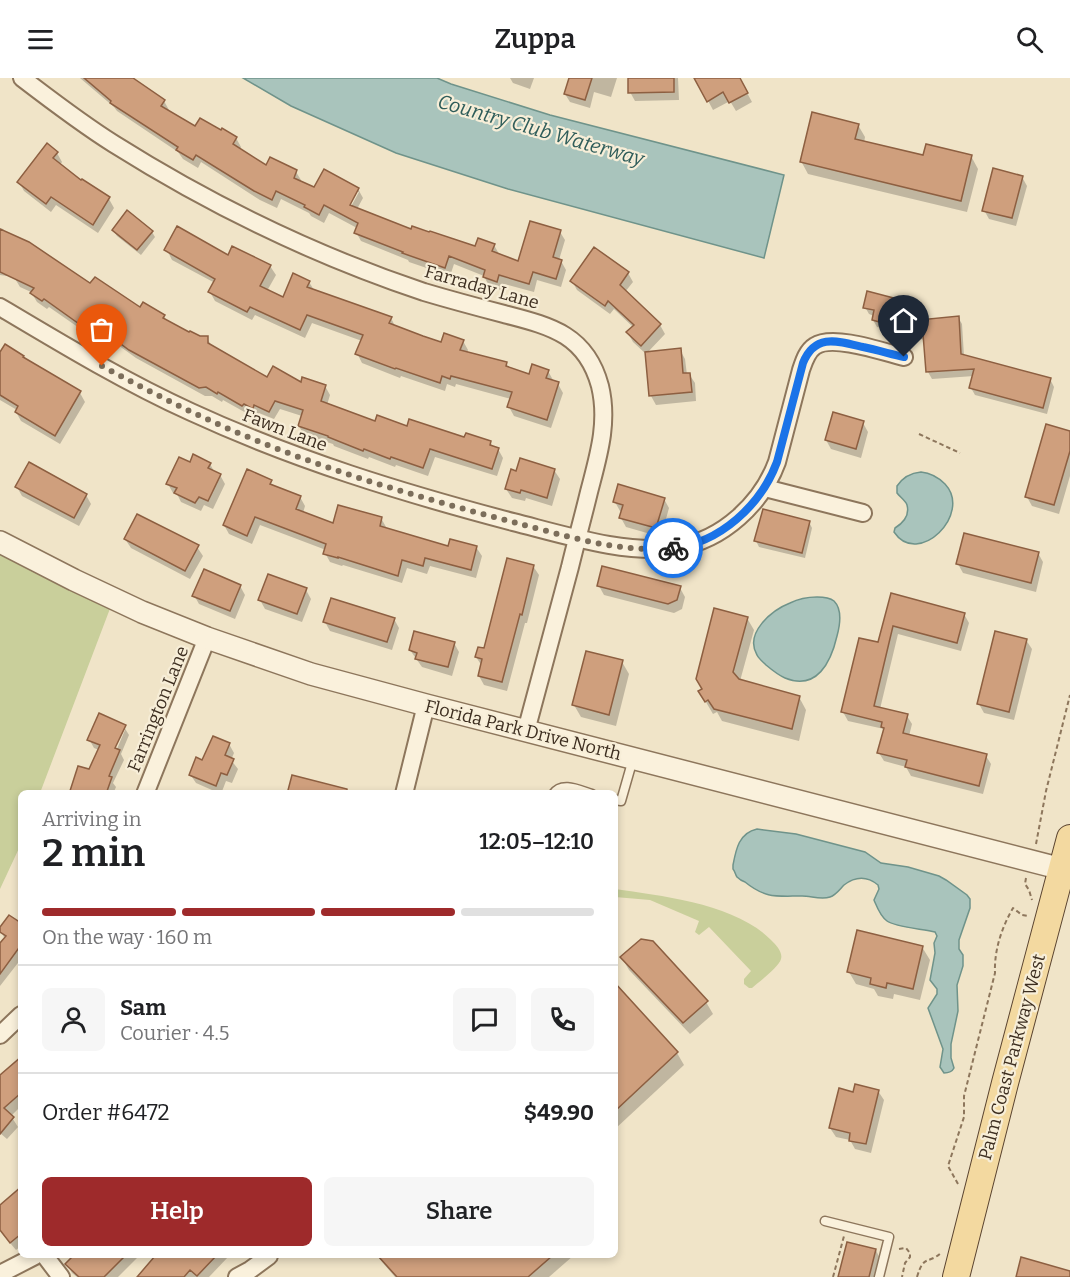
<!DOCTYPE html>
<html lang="en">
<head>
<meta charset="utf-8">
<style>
	:root { --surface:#fff; --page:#f6f6f6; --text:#202124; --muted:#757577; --line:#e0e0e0; --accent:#9e2a2b }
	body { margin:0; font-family:Bitter,serif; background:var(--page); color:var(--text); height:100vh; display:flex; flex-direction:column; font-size:22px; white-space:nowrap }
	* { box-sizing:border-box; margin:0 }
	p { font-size:20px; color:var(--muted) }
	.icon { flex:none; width:33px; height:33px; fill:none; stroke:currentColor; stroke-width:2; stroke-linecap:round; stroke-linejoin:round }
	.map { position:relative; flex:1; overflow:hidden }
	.panel { position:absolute; left:18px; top:712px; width:600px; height:468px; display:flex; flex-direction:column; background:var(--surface); border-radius:9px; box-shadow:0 3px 9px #0003 }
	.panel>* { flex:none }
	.pin { position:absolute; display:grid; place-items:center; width:51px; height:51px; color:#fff; margin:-62px -26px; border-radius:50% 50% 50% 0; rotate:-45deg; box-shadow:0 0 6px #0007 }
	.pin .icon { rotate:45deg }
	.courier { position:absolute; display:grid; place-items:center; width:60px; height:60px; margin:-30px; border:4px solid #1a73e8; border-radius:50%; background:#fff; color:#222; box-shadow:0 2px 8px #0007 }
	.overview em { font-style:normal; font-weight:600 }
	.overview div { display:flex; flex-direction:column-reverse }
	.overview { display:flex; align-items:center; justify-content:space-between; height:102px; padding:0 24px }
	h1 { font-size:39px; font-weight:600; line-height:45px }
	.bar { display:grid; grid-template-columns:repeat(4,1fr); gap:9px 6px; align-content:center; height:72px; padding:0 24px }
	.bar i { height:8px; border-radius:4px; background:var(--line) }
	.bar .selected { background:var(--accent) }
	.bar p { grid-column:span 4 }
	.line { display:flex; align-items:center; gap:15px; padding:0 24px; border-top:2px solid var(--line) }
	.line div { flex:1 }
	.round { display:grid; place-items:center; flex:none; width:63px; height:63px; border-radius:9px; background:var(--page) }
	.primary-button { display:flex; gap:12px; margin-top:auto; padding:12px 24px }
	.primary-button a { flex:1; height:69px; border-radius:9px; background:var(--accent); color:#fff; font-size:24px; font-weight:600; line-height:69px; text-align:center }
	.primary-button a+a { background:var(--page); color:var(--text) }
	header { display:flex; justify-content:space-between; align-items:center; height:78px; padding:0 24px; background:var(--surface); font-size:27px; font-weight:600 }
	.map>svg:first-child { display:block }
	.green { fill:#c9cf9b }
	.water { fill:#a9c4bc; stroke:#6f938a; stroke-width:1.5 }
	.shadow { fill:#0003; fill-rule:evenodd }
	.building { fill:#cf9f7d; stroke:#8d5f41; stroke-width:1.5 }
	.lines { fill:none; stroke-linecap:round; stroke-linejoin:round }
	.service-casing { stroke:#8d765c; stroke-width:11 }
	.minor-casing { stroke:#8d765c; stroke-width:20 }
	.tertiary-casing { stroke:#8d765c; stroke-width:24 }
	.primary-casing { stroke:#5b4430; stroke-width:28 }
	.path { stroke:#8d765c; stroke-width:2; stroke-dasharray:4.5 3; stroke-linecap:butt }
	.service { stroke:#faf1dc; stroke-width:8 }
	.minor { stroke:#faf1dc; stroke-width:16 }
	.tertiary { stroke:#faf1dc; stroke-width:21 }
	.primary { stroke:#f3d9a0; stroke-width:26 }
	.done { stroke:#7c6e5b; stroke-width:6; stroke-dasharray:0 10.8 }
	.route { stroke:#1a73e8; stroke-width:8 }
	.labels { text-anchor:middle; stroke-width:4.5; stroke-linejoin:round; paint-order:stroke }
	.street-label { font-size:18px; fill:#3d2e20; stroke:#f7eed8 }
	.water-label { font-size:20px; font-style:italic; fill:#2f5d5a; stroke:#f7eed8 }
</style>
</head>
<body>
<header><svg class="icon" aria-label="menu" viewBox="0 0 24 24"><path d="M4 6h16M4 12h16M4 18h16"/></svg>Zuppa<svg class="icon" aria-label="search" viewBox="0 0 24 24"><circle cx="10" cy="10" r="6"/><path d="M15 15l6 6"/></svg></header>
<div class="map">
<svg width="1070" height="1199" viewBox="0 0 1070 1199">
	<rect width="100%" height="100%" fill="#f0e4c8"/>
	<g class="green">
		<path d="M0,472L111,528L40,715L21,716V766L0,811Z"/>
		<path d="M615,811C663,818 736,826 771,862C776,867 783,874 781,881C779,889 759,904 752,910H749L744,906V901L751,893L709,849L699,857L695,854L699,843L650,822L615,819Z"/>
	</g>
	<g class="water">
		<path d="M243,0H437L451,6L550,37L784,97L764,180L508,111L396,75L291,28Z"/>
		<path d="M921,394C931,395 938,399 945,406C973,436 918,490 894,454L895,450C903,445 910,438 907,427C906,423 900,419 897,415V408C903,399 910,395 921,394Z"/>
		<path d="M817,519C822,519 829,519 834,523C843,532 840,547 837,558C831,584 817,613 785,600C778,597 772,592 766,587C763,584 759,581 757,577C744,555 772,532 790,525C798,521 807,519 817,519Z"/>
		<path d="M757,751L796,756L865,774L881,785L908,789L939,798L946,802L967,817L970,821V830L959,862V871L963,877V888L957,907L958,933L951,966V980L954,990C952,994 949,995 944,995L940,989L943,971L928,930L937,916V911L930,902L935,875L934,865L937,858L935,854C923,851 895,849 887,843C880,838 877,829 874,822L879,811L878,807C867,798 856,798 844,807C840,811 836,817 830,819C821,822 811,818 802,818C777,818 766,821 745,804C742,803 739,801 737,799C735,796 735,793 733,791V787C736,771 739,755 757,751Z"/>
	</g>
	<g class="shadow">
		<path d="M80,0H130L164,23L169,32L168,34L195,50L236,60L241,69L240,72L267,89L296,94L301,102L300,104L315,111H358L363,120L357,131L412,153L476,170L494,167L499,176L519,185L560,154L565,162L559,182L561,183L566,192L561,209L537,202L534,214L504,206L501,212L489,208L484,198L454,186L450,198L409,184L408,182L361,163L356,154L357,150L329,135L324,145L311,138L309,135L281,121L277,130L260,122L201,84L198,90L183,81L178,74L117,33L114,29ZM356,114H359L348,134L345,133Z"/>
		<path d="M510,0H534L530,11L513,5Z"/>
		<path d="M570,0H617L611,19L594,14L590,30L570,24L565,16Z"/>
		<path d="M630,0H678L679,22L635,23L630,14Z"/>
		<path d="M696,0H739L752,24L736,33L730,23L713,32Z"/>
		<path d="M858,47L865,59L864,65L924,79L971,78L978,91L967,134L808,96L801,83Z"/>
		<path d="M57,75L62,84L60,87L81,104L82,103L109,121L114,130L98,155L56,127L51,134L24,113L19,104Z"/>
		<path d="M1022,99L1027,108L1016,148L989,141L984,132Z"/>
		<path d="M0,150L3,151L6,155L91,207L140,231L164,238L167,244L200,260H207L212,269L268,301L301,307L325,308L330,317L327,327L376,345L490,364L493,369L498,371L503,380L497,398L435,379L428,398L396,387L395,389L369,379L368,381L334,368L333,366L304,357L299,348L302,338L280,331L274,341L259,335L258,338L249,333L248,336L223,322L222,324L212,318H205L136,280L100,254L95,261L49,229L47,231L37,224L31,214L20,209L14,199L0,197Z"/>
		<path d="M113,152L152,154L155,159L141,177L117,158Z"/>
		<path d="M167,172L228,179L270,188L276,197L267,213L283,221L309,204L314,212L391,240L396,250L442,266L463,263L468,272L467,275L506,285L509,291L530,298L548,293L553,302L552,304L558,306L563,315L551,350L514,338L509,329L511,321L456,306L455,309L447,306L445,313L401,298L400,300L362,285L357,275L362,263L312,245L305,260L255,237L252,242L215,223L210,214L215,205L172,182Z"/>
		<path d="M628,195L633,204L625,214L660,247L665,256L647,275L680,272L685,281L687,297L689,296L695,305L696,323L656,327L651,318L646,276L633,264L628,255L633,249L614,231L610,236L577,212L572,203Z"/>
		<path d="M912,226L917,233L914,244L958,239L962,246L964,278L1050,301L1054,309L1047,336L975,317L971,310L974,298L932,301L928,294L925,262L888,253L887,251L877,249L873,242L874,238L869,236L865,229Z"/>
		<path d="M0,277L25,282L80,315L85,324L60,366L21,343L16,334L17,332L0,322Z"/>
		<path d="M863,345L868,354L861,380L831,371L826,362Z"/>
		<path d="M1070,355V398L1059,436L1032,428L1027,419Z"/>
		<path d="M190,386H210L215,395L220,397L225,406L213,431L204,427L201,433L181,424L177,416L173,415L168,406Z"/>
		<path d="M554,392L560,401L552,428L526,420L525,423L512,420L506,411L517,395Z"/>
		<path d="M271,404L274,409L300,419L305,428L303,435L334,447L381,440L386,449V451L449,470L476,469L482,478L476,500L430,488L427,496L407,490L402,505L343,487L342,488L330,484L325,475L326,472L260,447L252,466L229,456L224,447Z"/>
		<path d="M17,409L86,417L91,426L79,448L22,418Z"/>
		<path d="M664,421L669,430L661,459L626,449L621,440L623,434L620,433L615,424Z"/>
		<path d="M809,444L812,450L805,480L759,469L756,463Z"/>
		<path d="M125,461L197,469L203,478L190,501L131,470Z"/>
		<path d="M1038,475L1043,484L1036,514L963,495L958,486Z"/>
		<path d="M533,488L539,497L527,545H525L507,613L484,607L479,598L482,588L476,579L485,572Z"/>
		<path d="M240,508L245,517L235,541L199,526L194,517Z"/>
		<path d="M599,508L680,510L685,519L682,531L674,535L604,517Z"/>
		<path d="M306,512L311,521L302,544L265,531L260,522Z"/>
		<path d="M892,517L964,536L969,545L961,573L898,556L880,631L907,638L912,646L909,658L986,678L991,686L983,716L911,698L906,689L884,683L879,675L884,651L848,643L843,634L879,566Z"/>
		<path d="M747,540L754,552L740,603L799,619L806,632L799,663L722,643L717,634L713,636L700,614L704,612Z"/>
		<path d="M394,541L399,550L392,572L330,553L325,544Z"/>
		<path d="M1026,562L1032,571L1014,642L984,635L979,626Z"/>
		<path d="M454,565L459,574L452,598L422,589L410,572Z"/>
		<path d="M622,584L629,596L616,648L581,639L574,627Z"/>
		<path d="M124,649L129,657L121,676L124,682L113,705L116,709L113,716H72L90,693L99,672L94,670L89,661ZM122,652H125L114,678L111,676Z"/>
		<path d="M229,666L234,675L231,682L238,691L232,705L226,703L221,716L196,705L190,696L203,684Z"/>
		<path d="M21,838V881L0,908V868L5,861L0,852L17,844Z"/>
		<path d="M922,869L930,882L920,922L894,916L893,921L878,918L874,911L856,906L849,894Z"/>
		<path d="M622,880L706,924L713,936L690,956L629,892Z"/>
		<path d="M615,907L677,975L684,987L615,1051Z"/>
		<path d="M21,981V1028L11,1038L18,1049L7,1061L0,1055V999Z"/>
		<path d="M878,1013L884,1022L871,1075L855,1071L850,1062L836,1059L830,1050L854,1016Z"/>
		<path d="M21,1111V1168L16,1172L0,1153V1128Z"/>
		<path d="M876,1172L880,1181L876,1199H840Z"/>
		<path d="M75,1178H139L118,1199H77L72,1195L67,1186Z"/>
		<path d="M157,1178H229L209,1199H139Z"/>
		<path d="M377,1178H573L549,1199H395Z"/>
	</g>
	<g class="building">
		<path d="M84,0H133L165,22L161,28L195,48L200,40L221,52L222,50L237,59L233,66L266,87L270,79L297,92L294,100L314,109L324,91L359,110L350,127L411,151L412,148L429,154L430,153L475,168L478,160L495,166L492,173L518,183L530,143L561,152L553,179L562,182L556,201L533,194L529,206L499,197L497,204L483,199L485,192L449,178L445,190L402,175L403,174L354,155L358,145L324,127L319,137L304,129L305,127L276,113L272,122L254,113L196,77L193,82L176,72L178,69L110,25L111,23Z"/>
		<path d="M569,0H592L585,22L564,16Z"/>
		<path d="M628,0H674V14L628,15Z"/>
		<path d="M694,0H740L748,15L729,25L723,14L707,24Z"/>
		<path d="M812,34L859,46L855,61L923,77L926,66L972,77L961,123L800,84Z"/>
		<path d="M47,65L58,74L53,80L81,102L82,101L110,119L93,147L51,119L46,126L17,104Z"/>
		<path d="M993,90L1023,98L1012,140L982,133Z"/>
		<path d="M127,132L153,153L137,172L112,152Z"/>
		<path d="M177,148L228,177L232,168L271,187L260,208L283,219L293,195L310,203L307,209L392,239L389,245L423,258L441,264L444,255L464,262L460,272L507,284L506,288L529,296L532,286L549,292L546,300L559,304L547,342L507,329L512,314L451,298L450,301L442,298L440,305L396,290L395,291L355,276L363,257L307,237L300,252L250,229L247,234L208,214L215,201L164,172Z"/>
		<path d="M0,151L29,164L90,205L95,199L140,229L143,224L165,237L163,240L189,254L190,253L200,258H208V265L267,299L273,288L301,304L302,299L326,307L321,323L375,343L377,337L407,348L409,341L464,359L466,355L491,363L490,367L499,370L492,391L430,371L423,390L391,379L390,381L364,371L363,373L328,359V358L298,348L303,332L275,323L269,334L254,327L253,331L244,326L242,328L218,314L217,316L206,309L199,310L129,272L94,246L89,253L44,221L42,223L30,215L34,210L0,194Z"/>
		<path d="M594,169L629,194L620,207L661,246L641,268L626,254L634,247L608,223L605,228L570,203Z"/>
		<path d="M867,213L913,225L909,243L959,238L961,276L1051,300L1043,330L969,310L974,291L926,294L923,256L882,246L883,245L872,242L874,232L863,230Z"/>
		<path d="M5,266L24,278L23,279L81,313L55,358L15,334L18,328L0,317V274Z"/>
		<path d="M681,270L683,295H690L692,314L649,318L645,274Z"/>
		<path d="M833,334L864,343L856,371L825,362Z"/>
		<path d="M1046,346L1070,353V373L1054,427L1025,419Z"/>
		<path d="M193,376L211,385L208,390L221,396L208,423L199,419L195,425L174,415L177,410L166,406L179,379L190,384Z"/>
		<path d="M520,380L555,391L547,420L521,412L520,415L505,411L511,391L516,393Z"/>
		<path d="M29,384L87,416L74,440L15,409Z"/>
		<path d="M247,391L272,402L270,406L301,418L296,431L333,445L338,427L382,439L380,448L448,468L450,461L477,468L471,492L425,480L423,488L402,482L398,498L338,479V480L323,476L326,466L255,439L247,458L223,447Z"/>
		<path d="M618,406L665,420L656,450L619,440L623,427L613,424Z"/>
		<path d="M763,431L810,443L802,475L754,463Z"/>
		<path d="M137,436L199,467L185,493L124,461Z"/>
		<path d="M964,455L1039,474L1031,505L956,486Z"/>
		<path d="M507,480L534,487L522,537L520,536L502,604L478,598L482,581L475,579L478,569L484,570Z"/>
		<path d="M602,488L681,508L677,522L668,526L597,508Z"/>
		<path d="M204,491L241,507L230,533L192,518Z"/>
		<path d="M268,496L307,510L297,536L258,522Z"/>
		<path d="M891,515L965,535L957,565L893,548L874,628L908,636L903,655L987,676L979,708L905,689L907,682L877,675L884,650L881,649L882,644L841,634L859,560L878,564Z"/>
		<path d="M331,520L395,540L387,564L323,544Z"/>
		<path d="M714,530L748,539L733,594L739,601L800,618L792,651L714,631L708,622L705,624L698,613L702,611L696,601Z"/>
		<path d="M414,553L455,564L448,589L415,581L417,575L409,572Z"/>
		<path d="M995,553L1027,561L1009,634L977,626Z"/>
		<path d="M586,573L623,582L609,637L572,627Z"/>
		<path d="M99,635L126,647L115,670L120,672L109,698L112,699L106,716H69L78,688L89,691L100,667L87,662Z"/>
		<path d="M213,658L230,665L225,677L234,681L227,697L221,695L216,708L189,697L196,679L202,682Z"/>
		<path d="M292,697L347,711V716H287Z"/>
		<path d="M9,837L21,845V867L0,896V865L6,858L0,854V849Z"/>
		<path d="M857,852L923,868L913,911L887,905L886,910L870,906L871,900L847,894Z"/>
		<path d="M641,861L653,863L708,923L683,945L620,879Z"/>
		<path d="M615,905L678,974L615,1033Z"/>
		<path d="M21,979V1015L4,1030L14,1039L0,1056V997Z"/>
		<path d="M855,1006L879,1012L866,1066L849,1063L850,1055L829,1050L839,1010L853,1014Z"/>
		<path d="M21,1109V1156L10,1165L0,1152V1127Z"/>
		<path d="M847,1164L876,1171L869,1199H838Z"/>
		<path d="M73,1178H125L104,1199H79L65,1186Z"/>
		<path d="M155,1178H216L197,1198L190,1192L184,1199H137Z"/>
		<path d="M378,1178H552L528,1199H397Z"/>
		<path d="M1021,1179L1070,1193V1199H1016Z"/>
	</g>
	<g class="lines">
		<defs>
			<g id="service">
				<path d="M553,716C562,703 579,712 592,716"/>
				<path d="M615,722L621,723L633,681"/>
				<path d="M825,1143L889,1159L879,1199"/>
			</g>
			<g id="minor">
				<path d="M22,0C52,23 82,46 114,66C211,127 316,178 424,214C451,222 477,229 504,236C550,248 586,256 600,308C609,345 598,379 589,414C583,439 576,464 570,489C555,544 541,598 526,653"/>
				<path d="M0,229C62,266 125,304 191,334C295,382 403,415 513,444C561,456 629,478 678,469C723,462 762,425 777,384L801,292C804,283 807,273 815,268C833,256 884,274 904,279"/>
				<path d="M765,410L863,435"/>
				<path d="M145,716L207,560"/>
				<path d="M404,716L426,627"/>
				<path d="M0,957L21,937"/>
				<path d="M45,1178L61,1199"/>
				<path d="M0,1196L35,1178"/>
				<path d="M237,1199L250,1192L269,1178"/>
			</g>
			<path id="tertiary" d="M0,464L74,502L142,534L207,560L311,596L426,627L1070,793"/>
			<path id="primary" d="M956,1199L1005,1005L1070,760"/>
		</defs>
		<use href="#service" class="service-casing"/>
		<use href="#minor" class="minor-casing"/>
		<use href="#tertiary" class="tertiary-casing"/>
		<use href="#primary" class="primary-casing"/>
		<g class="path">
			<path d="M919,356L960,375"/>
			<path d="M1036,766L1046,713L1070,617"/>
			<path d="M1026,800L1025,806L1029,812L1032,822"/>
			<path d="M958,1106L948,1088L964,1039V1018L995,895C994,872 1002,849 1013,830L1022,837L1028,838"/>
			<path d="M899,1171L906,1170L910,1175V1179L905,1185L902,1199"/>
			<path d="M833,1199L844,1158"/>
			<path d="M917,1199C924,1176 927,1187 941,1175"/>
		</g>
		<use href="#service" class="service"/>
		<use href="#minor" class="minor"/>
		<use href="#tertiary" class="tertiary"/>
		<use href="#primary" class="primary"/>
	</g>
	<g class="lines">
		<path class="done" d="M102,288C152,315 201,340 253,361C337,396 425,421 513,444C563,457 621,476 673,470"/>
		<path class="route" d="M673,470C720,465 761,427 777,384L803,285C815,255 838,263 863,269C877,272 891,276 904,279"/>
	</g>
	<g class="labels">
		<g class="street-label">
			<text transform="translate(482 209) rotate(16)" y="6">Farraday Lane</text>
			<text transform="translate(285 352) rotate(21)" y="6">Fawn Lane</text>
			<text transform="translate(158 631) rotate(-68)" y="6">Farrington Lane</text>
			<text transform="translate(523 652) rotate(14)" y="6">Florida Park Drive North</text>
			<text transform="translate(1012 979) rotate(-75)" y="6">Palm Coast Parkway West</text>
		</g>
		<g class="water-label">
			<text transform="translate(541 52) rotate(16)" y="7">Country Club Waterway</text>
		</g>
	</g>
</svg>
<div class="pin" style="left:102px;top:288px;background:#ea580c"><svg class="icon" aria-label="bag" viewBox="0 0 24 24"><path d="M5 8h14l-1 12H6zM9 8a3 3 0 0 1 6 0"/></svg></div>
<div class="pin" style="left:904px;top:279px;background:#1f2937"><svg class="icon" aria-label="home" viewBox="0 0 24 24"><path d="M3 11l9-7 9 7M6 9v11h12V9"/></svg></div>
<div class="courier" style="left:673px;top:470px"><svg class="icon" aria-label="bike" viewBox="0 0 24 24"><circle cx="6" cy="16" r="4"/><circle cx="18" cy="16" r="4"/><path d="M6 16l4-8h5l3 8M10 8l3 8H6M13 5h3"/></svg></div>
<section class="panel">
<div class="overview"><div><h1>2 min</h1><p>Arriving in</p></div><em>12:05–12:10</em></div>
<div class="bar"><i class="selected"></i><i class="selected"></i><i class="selected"></i><i></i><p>On the way · 160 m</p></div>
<div class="line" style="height:108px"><a class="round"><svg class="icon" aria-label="person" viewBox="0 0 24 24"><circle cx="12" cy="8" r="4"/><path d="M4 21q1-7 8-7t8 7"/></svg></a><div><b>Sam</b><p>Courier · 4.5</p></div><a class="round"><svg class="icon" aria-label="chat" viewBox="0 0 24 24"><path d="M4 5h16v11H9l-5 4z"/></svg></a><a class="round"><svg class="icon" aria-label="phone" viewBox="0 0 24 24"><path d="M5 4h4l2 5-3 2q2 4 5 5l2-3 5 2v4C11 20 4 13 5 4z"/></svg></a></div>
<div class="line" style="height:78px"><div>Order #6472</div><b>$49.90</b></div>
<div class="primary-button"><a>Help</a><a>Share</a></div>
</section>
</div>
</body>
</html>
